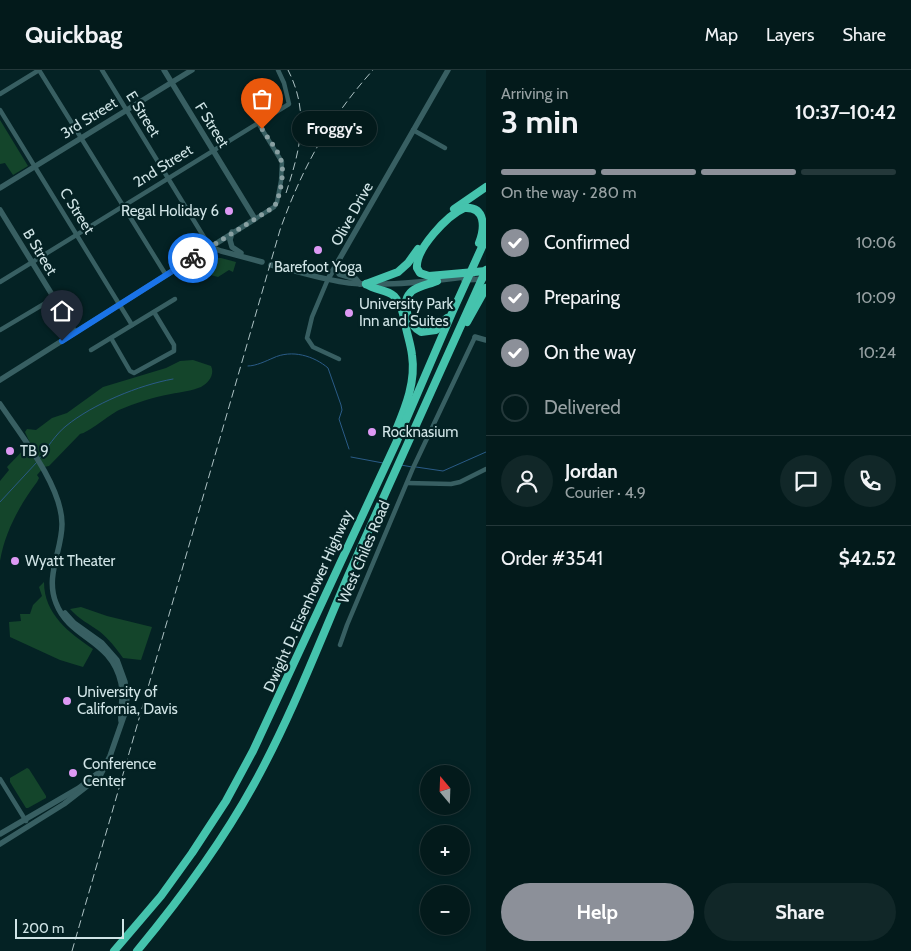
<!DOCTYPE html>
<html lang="en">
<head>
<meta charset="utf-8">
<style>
	:root { --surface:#031a1b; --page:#112728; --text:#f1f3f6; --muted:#97a1a3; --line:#24383a; --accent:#8c9099 }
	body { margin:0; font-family:Cabin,sans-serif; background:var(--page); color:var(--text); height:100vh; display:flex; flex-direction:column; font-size:19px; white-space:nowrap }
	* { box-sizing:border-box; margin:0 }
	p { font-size:16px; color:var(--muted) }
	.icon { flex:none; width:28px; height:28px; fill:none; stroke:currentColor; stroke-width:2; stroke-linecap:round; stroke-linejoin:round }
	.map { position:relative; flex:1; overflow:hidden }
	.drawer { display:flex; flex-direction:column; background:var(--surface); width:425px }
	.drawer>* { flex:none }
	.needle { width:32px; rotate:341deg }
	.controls { position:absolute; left:420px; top:695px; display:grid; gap:10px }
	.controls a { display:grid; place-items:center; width:50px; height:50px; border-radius:50%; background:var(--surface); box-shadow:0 2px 8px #0003,0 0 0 1px var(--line); font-size:25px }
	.scale { position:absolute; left:15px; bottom:12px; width:109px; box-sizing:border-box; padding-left:5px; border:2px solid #d0e4e6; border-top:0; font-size:14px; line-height:18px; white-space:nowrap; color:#d0e4e6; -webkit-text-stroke:4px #042224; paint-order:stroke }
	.pin { position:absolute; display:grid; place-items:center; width:42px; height:42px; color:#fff; margin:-51px -21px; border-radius:50% 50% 50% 0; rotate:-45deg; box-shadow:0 0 5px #0007 }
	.pin .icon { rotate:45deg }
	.courier { position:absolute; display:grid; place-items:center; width:50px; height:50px; margin:-25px; border:4px solid #1a73e8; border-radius:50%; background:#fff; color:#222; box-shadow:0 1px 6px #0007 }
	.bubble { position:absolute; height:35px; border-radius:18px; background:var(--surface); box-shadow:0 2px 8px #0003,0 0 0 1px var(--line); font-size:16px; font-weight:700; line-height:35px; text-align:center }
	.summary em { font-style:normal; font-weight:700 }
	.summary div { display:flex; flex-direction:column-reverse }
	.summary { display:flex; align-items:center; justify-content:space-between; height:85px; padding:0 15px }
	h1 { font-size:32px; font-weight:700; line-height:38px }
	.bar { display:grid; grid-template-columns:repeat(4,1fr); gap:8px 5px; align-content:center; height:60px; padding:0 15px }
	.bar i { height:6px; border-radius:4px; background:var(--line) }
	.bar .current { background:var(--accent) }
	.bar p { grid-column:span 4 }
	.line { display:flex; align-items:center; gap:12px; padding:0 15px; border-top:1px solid var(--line) }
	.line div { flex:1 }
	.round { display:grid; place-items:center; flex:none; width:52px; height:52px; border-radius:26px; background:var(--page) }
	ol { padding:0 15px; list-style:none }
	li { display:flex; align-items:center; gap:15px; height:55px }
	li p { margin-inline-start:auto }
	li .icon { padding:5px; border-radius:50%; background:var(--accent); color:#fff; stroke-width:4 }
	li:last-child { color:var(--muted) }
	li i { width:28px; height:28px; border:2px solid var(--line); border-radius:50% }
	.button { display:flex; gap:10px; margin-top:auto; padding:10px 15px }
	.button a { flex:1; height:58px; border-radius:30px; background:var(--accent); color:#fff; font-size:20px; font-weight:700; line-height:58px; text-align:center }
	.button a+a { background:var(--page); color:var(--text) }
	header { display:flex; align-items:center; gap:30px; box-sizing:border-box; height:70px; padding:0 25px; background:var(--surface); border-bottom:1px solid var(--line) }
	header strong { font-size:24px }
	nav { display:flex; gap:28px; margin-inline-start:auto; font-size:18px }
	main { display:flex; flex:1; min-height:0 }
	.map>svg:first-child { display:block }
	.green { fill:#14452b }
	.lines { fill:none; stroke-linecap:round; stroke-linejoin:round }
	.stream { stroke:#2a5b87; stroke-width:1 }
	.street { stroke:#385f62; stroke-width:4.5 }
	.secondary { stroke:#385f62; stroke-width:5.5 }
	.highway { stroke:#45c3ad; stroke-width:8 }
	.rail { stroke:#adc2c4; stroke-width:1; stroke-dasharray:8 4; stroke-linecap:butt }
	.done { stroke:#89a0a2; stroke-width:5; stroke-dasharray:0 9 }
	.route { stroke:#1a73e8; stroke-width:6 }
	.poi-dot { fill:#dd99f4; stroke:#042224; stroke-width:2 }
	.labels { text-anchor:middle; stroke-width:4.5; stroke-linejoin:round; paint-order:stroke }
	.street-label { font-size:15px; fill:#d0e4e6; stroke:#042224 }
	.poi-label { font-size:15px; fill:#d0e4e6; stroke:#042224; text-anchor:start }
</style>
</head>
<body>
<header>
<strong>Quickbag</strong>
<nav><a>Map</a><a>Layers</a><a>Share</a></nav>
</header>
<main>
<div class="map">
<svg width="486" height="881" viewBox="0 0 486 881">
	<rect width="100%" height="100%" fill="#042224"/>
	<g class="green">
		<path d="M0,50L28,96L13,105L5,93L0,94Z"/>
		<path d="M210,188H221L236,192L233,202L229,200L218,207L207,204L197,194Z"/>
		<path d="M193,290L211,296C215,304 209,313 201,317C192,321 180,322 171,324C154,327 135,333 119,340C109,345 88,363 80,364L49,396L44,397L37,405L39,408L37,412C19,436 5,462 0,491V411L9,400L7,397L30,373L25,362L27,359L36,360L52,348L67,343L103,317L166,298L180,291Z"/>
		<path d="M44,512C44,544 69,563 93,579L83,597L60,590L10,567L9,552L21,551L20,544H30L33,535L42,526L39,517Z"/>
		<path d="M81,537L107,546L152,557L141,590L123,588C116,578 109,569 99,561C89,554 79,549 70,539Z"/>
		<path d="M27,698L29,699L46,726V728L28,738H26L10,712V708Z"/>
	</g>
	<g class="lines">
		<g class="stream">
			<path d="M248,296C256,296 266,291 273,288C292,279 314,286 328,298L341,335L342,340L339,349L349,379"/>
			<path d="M351,387L383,393"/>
			<path d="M39,389C47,378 56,364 66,356C93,334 139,315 173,309"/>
			<path d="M401,395L412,397"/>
			<path d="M416,397L443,401L486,382"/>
			<path d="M0,432L37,392"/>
		</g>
		<g class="street">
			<path d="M39,0L166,205"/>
			<path d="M102,0L210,177"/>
			<path d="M0,24L39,0"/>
			<path d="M246,33L282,92L281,111L277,132L274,137L255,149"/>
			<path d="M0,40L132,255"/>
			<path d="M413,60L445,78"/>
			<path d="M328,209L312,247L307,268L313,277L339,289"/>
			<path d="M0,212L289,34L284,13L278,0"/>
			<path d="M0,260L54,228"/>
			<path d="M111,268L130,301L134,303L174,281V275L154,242"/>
			<path d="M91,280L175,229"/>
			<path d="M407,413L451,414L460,412L486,399"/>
			<path d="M340,575L347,555L413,398L475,267"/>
			<path d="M0,709L26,751"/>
		</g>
		<g class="secondary">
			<path d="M0,118L192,0"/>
			<path d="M0,140L75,262"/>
			<path d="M232,162L230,170L232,177L241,183"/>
			<path d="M210,177L221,181L262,192"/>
			<path d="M271,195C297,201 323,210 349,213C386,217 435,211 472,206"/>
			<path d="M336,197L339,204L356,209L360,214"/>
			<path d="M328,209L448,0"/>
			<path d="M464,210L484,209"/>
			<path d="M475,267L486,270"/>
			<path d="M0,310L255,149L164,0"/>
			<path d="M0,334C21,365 62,416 62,454C62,481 45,506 56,533C70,570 111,568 121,613C124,626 120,638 121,651"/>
			<path d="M0,764L79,718L102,700"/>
			<path d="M0,774L64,734L100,706L110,686L125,643L127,628L125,612L117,590L102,573L74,553L65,543"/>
		</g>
		<g class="highway">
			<path d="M454,139L486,117"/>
			<path d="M479,173C485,158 486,136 464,138C448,145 415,179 417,198L420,203L429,206L486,201"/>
			<path d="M437,211C430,214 418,216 412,221C399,232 409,256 421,262L436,260L447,248"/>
			<path d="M366,214C376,221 386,219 394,226C402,235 404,247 406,258C408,267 411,276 412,285C416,311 406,336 396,360"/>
			<path d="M366,214L398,202L408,193L418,179"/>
			<path d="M467,252L486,218"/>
			<path d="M114,881L161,826L192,783L226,731L253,681L397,371L452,243L486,168"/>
			<path d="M137,881C181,828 221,774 254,714C291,647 318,576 348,506C394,404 440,302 486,200"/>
		</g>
		<g class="rail">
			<path d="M286,123C300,80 310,43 288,0"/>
			<path d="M72,881L280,160C302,98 329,49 373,0"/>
		</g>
	</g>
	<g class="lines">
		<path class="done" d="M193,188L274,137C280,128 285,101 281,90C278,80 268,69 262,59"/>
		<path class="route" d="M62,271L193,188"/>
	</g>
	<g class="poi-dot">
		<circle cx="229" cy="141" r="5"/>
		<circle cx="318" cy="180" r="5"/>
		<circle cx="349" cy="243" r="5"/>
		<circle cx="372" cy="362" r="5"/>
		<circle cx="10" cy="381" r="5"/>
		<circle cx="15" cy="491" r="5"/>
		<circle cx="67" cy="631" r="5"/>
		<circle cx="73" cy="703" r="5"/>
	</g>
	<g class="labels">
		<g class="street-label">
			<text transform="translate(143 44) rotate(58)" y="5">E Street</text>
			<text transform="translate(89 48) rotate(-32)" y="5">3rd Street</text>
			<text transform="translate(212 55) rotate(58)" y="5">F Street</text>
			<text transform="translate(163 96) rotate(-32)" y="5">2nd Street</text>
			<text transform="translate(77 141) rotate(58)" y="5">C Street</text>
			<text transform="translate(352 144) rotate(-61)" y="5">Olive Drive</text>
			<text transform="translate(40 182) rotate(59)" y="5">B Street</text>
			<text transform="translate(364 482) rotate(-67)" y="5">West Chiles Road</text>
			<text transform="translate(308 531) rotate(-66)" y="5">Dwight D. Eisenhower Highway</text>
		</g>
		<g class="poi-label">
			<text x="219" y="146" text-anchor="end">Regal Holiday 6</text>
			<text x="318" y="202" text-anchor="middle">Barefoot Yoga</text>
			<text x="359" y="239">University Park<tspan x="359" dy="17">Inn and Suites</tspan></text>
			<text x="382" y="367">Rocknasium</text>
			<text x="20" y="386">TB 9</text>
			<text x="25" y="496">Wyatt Theater</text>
			<text x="77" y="627">University of<tspan x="77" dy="17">California, Davis</tspan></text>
			<text x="83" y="699">Conference<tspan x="83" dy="17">Center</tspan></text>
		</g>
	</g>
</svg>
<div class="controls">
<a><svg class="needle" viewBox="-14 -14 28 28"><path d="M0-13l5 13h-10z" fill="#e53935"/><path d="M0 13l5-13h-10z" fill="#97a1a3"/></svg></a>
<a>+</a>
<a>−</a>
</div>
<div class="scale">200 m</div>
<div class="pin" style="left:262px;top:59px;background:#ea580c"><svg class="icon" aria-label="bag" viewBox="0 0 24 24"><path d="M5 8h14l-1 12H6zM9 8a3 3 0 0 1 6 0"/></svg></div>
<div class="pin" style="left:62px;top:271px;background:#1f2937"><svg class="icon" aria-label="home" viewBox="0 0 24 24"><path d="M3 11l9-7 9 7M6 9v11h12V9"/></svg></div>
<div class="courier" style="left:193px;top:188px"><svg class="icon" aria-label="bike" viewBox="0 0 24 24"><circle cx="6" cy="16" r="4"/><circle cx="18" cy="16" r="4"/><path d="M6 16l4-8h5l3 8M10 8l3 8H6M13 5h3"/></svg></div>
<div class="bubble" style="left:292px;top:41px;width:85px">Froggy's</div>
</div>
<section class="drawer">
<div class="summary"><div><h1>3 min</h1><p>Arriving in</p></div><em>10:37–10:42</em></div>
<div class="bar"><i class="current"></i><i class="current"></i><i class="current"></i><i></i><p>On the way · 280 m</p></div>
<ol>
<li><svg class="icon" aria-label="check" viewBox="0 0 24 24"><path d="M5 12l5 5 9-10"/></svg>Confirmed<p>10:06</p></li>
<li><svg class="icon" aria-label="check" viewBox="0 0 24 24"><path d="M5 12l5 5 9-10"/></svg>Preparing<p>10:09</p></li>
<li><svg class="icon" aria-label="check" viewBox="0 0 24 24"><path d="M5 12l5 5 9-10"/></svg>On the way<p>10:24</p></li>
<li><i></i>Delivered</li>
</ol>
<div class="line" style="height:90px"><a class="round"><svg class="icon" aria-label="person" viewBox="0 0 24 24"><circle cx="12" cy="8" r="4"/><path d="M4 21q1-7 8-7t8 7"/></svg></a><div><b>Jordan</b><p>Courier · 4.9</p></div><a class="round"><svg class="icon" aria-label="chat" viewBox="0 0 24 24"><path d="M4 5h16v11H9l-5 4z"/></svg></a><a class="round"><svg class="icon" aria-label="phone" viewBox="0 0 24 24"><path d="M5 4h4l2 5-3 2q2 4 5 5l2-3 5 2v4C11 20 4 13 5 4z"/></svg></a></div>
<div class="line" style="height:65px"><div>Order #3541</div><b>$42.52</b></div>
<div class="button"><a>Help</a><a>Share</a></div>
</section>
</main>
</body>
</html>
